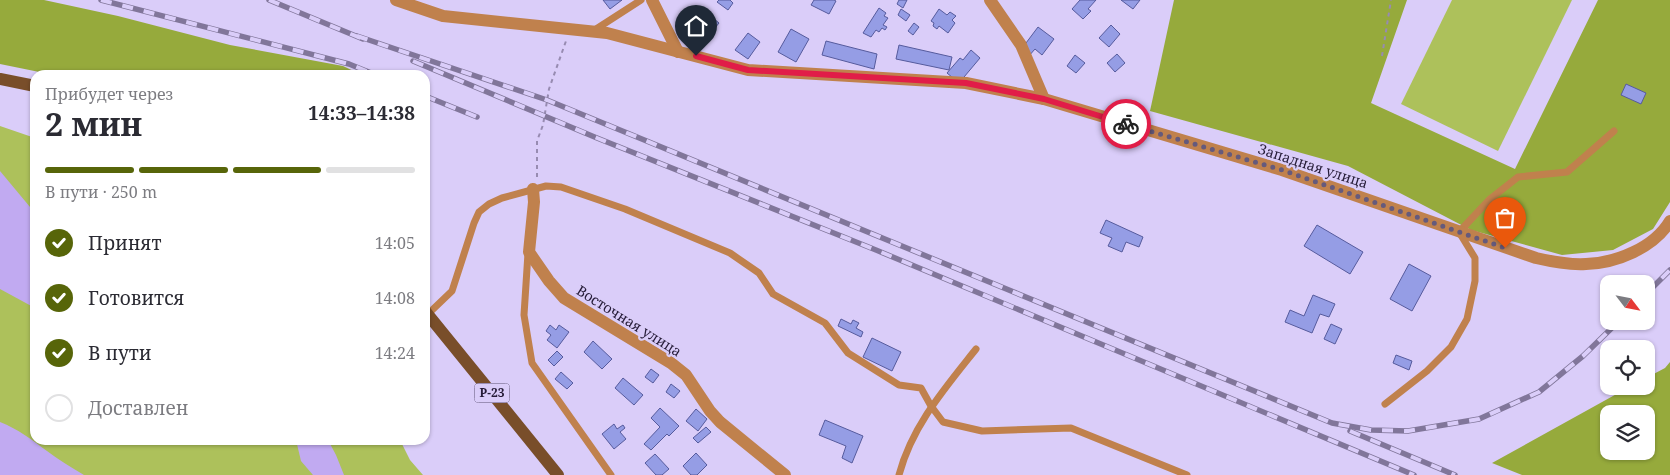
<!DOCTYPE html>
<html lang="ru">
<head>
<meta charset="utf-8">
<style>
	:root { --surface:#fff; --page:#f2f2f3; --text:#2b2b33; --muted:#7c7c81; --line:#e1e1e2; --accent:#576509 }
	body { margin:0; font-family:"Noto Serif",serif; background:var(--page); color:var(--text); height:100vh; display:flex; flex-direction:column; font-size:19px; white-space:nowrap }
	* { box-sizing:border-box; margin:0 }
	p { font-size:16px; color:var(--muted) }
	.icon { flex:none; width:28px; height:28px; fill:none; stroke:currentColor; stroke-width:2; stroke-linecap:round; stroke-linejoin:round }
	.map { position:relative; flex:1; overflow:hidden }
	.details { position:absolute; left:30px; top:70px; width:400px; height:375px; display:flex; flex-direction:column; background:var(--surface); border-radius:15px; box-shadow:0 1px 4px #0004 }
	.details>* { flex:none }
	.needle { width:32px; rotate:122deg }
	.fabs { position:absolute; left:1600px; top:275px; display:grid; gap:10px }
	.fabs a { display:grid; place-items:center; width:55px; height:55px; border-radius:10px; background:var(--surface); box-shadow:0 1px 4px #0004; font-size:25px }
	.pin { position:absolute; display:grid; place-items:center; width:42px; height:42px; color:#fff; margin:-51px -21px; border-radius:50% 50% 50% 0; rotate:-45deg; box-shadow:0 0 5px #0007 }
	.pin .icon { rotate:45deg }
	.courier { position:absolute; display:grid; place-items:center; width:50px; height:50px; margin:-25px; border:4px solid #e11d48; border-radius:50%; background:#fff; color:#222; box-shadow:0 1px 6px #0007 }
	.head em { font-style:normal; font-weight:700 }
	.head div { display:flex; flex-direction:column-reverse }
	.head { display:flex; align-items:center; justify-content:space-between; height:85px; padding:0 15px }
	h1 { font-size:32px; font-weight:700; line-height:38px }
	.bar { display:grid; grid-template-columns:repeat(4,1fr); gap:8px 5px; align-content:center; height:60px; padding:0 15px }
	.bar i { height:6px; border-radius:4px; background:var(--line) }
	.bar .on { background:var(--accent) }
	.bar p { grid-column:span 4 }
	ol { padding:0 15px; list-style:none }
	li { display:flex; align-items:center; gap:15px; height:55px }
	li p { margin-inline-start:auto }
	li .icon { padding:5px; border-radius:50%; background:var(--accent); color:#fff; stroke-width:4 }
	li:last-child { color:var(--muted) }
	li i { width:28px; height:28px; border:2px solid var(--line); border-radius:50% }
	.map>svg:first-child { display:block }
	.green { fill:#adc15b }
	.forest { fill:#96aa3c; fill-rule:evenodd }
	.water { fill:#c1aaf1 }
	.building { fill:#959de5; stroke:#565b9d }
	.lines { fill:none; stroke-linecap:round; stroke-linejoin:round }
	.path { stroke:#978bb1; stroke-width:2; stroke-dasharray:4 4; stroke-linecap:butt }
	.service { stroke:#c0814d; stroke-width:7 }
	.minor { stroke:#c0814d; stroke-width:12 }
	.primary { stroke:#794e2a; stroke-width:12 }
	.rail-casing { stroke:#81769a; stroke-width:5.5 }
	.rail { stroke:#dacdf9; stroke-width:4; stroke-dasharray:11; stroke-linecap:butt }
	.done { stroke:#655a7c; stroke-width:5; stroke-dasharray:0 9 }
	.route { stroke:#e11d48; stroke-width:6 }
	.labels { text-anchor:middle; stroke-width:4.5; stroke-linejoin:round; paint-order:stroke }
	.shield { fill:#dacdf9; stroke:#5c5172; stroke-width:1 }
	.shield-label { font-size:12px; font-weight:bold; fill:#261c38 }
	.street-label { font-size:14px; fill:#261c38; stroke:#dacdf9 }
</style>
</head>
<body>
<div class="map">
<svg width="1670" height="475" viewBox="0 0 1670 475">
	<rect width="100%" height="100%" fill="#dacdf9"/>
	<g class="green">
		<path d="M1452,0H1572L1498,151L1401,104Z"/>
		<path d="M0,126L35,138V440H400L410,460L423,475H0Z"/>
	</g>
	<g class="forest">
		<path d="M0,0H44L118,16L230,45L343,66L362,75H54L0,64Z"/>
		<path d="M1174,0H1407L1371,103L1515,169L1598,0H1670V202L1653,229L1613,250L1562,255L1471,230L1348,166L1150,111Z"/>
		<path d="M1670,362V475H1522L1492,463L1631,386H1646V378L1665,368ZM1609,414H1646V451H1609Z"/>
	</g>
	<g class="water">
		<path d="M0,171L35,213V308L0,289Z"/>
		<path d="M0,422C18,429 32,440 47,451C59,460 71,467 84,475H0Z"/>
		<path d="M296,440H328L336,455L344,475H313L301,461Z"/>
	</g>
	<g class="building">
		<path d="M603,0H622L610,9Z"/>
		<path d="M719,0H730L733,3L728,10L717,2Z"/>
		<path d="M814,0H834L836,1L829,14L811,5Z"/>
		<path d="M899,0H907L903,8L897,4Z"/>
		<path d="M1080,0H1096L1088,9L1091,11L1083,19L1072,9Z"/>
		<path d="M1121,0H1140L1133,9Z"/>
		<path d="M879,8L886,13L884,16L888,18L883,25L887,27L885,30L882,28L879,32L876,30L871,37L863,33Z"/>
		<path d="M901,9L910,15L906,21L898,15Z"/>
		<path d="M939,9L947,15L950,12L956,16L952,20L955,23L948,33L939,26L937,29L933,26L934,23L931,21Z"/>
		<path d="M707,13L719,23L705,40L693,30Z"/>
		<path d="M914,23L919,27L913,35L908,31Z"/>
		<path d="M1111,25L1120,34L1109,47L1099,38Z"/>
		<path d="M1038,27L1054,39L1042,55L1035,49L1028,57L1020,51Z"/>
		<path d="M791,29L809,39L796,62L778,52Z"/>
		<path d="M748,33L760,42L748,59L735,50Z"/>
		<path d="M826,41L877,54L874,69L822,55Z"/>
		<path d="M899,45L952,57L949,70L896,59Z"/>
		<path d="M971,50L980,58L959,83L947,73L960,58L963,60Z"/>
		<path d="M1117,54L1125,63L1115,72L1107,63Z"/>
		<path d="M1075,55L1085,63L1076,73L1067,66Z"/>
		<path d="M1626,84L1646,93L1641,104L1621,95Z"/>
		<path d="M1106,220L1143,237L1139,247L1126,242L1122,252L1108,246L1112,238L1100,233Z"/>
		<path d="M1317,225L1363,252L1350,274L1304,246Z"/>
		<path d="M1409,264L1431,276L1412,311L1390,299Z"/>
		<path d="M1313,295L1335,304L1329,317L1320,314L1312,333L1285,322L1290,310L1304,316Z"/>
		<path d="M841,319L851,324L853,320L859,323L856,328L863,332L861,337L838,326Z"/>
		<path d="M1331,324L1342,329L1335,344L1324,339Z"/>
		<path d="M550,325L556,330L559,325L569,332L557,348L547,340L551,335L546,331Z"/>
		<path d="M872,338L901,352L892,371L863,357Z"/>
		<path d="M593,341L612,359L602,369L584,352Z"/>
		<path d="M557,351L563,357L554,366L548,360Z"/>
		<path d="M1396,355L1412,361L1409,370L1393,363Z"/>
		<path d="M651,369L659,375L653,383L645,377Z"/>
		<path d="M561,372L573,383L567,389L555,379Z"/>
		<path d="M623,378L643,395L634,405L615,388Z"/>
		<path d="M671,384L680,391L674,398L666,392Z"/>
		<path d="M660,408L679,426L669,436L667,434L651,450L644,444L660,427L651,418Z"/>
		<path d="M696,409L707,419L698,431L686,421Z"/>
		<path d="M825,420L863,436L852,463L842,458L846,446L819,435Z"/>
		<path d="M614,424L617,429L623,425L625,428L620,432L626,439L614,449L602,434Z"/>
		<path d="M706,427L711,432L698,443L693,438Z"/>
		<path d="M696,453L707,465L697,475H691L683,466Z"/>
		<path d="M655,454L669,469L662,475H656L645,463Z"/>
	</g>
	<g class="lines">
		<g class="path">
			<path d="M1382,56L1391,0"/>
			<path d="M537,177V141L543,125L549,89L566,41"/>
		</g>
		<g class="service">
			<path d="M593,31L641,0"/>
			<path d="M528,253L524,315L532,363L611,475"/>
			<path d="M428,314L452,291L474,223L479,212L489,204L502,198L546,186L561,187L625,209L730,253L759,273L773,294L825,323L848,353L899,385L921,388L931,406L943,422L982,431L1071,428L1187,475"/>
			<path d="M1385,404L1427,371L1451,347L1467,319L1475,281V258L1459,232L1490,199L1518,177L1567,172L1614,131"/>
			<path d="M899,475C912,426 945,388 976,349"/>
		</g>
		<g class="minor">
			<path d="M396,0L443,16L607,33L748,70L966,83L1044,99L1282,170L1536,258C1553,262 1569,265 1586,264C1616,263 1654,248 1670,221"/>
			<path d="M652,0L678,52"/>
			<path d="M990,0L1021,45L1044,99"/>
			<path d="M533,189L534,202L529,252L549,281L564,298L671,363L686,375L710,411L720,422L785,475"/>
		</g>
		<g class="primary">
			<path d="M0,79L35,86"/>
			<path d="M425,311L558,475"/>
		</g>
		<defs>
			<g id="rail">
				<path d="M101,0L349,64L376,75"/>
				<path d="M269,0L363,39"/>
				<path d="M357,36L547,100L1332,423L1371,430L1408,431L1479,419L1539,392L1583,356L1619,321"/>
				<path d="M413,61L597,138L876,250L1414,475"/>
				<path d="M425,96L477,117"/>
				<path d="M1646,294L1670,270"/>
				<path d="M1350,431L1455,475"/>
			</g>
		</defs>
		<use href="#rail" class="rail-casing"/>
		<use href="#rail" class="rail"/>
	</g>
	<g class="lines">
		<path class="done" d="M1126,124L1282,170L1505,248"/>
		<path class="route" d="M696,56L748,70L966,83L1044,99L1126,124"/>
	</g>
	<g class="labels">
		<rect class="shield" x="474.5" y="383.5" width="35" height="19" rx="4"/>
		<g class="shield-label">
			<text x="492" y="397">Р-23</text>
		</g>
		<g class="street-label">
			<text transform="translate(1313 166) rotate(18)" y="5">Западная улица</text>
			<text transform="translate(629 321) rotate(32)" y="5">Восточная улица</text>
		</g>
	</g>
</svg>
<div class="fabs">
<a><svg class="needle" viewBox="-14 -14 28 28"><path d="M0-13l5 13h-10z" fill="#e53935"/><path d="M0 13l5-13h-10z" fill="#7c7c81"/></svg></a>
<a><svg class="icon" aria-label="locate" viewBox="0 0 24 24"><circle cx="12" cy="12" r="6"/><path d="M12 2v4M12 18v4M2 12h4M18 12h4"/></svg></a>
<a><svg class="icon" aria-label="layers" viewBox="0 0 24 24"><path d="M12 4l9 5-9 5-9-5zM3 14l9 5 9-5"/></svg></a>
</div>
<div class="pin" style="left:1505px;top:248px;background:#ea580c"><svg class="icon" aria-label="bag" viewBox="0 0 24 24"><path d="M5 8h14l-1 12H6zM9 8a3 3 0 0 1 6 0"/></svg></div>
<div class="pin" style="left:696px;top:56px;background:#1f2937"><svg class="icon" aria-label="home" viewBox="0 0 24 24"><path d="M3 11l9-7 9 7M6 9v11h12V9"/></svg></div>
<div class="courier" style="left:1126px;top:124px"><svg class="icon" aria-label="bike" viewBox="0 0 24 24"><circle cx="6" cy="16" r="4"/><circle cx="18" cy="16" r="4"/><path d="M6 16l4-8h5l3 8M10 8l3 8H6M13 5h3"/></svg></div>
<section class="details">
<div class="head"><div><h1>2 мин</h1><p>Прибудет через</p></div><em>14:33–14:38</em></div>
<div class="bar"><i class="on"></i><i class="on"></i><i class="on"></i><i></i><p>В пути · 250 m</p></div>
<ol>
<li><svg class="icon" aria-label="check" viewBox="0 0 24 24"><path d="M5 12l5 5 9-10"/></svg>Принят<p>14:05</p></li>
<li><svg class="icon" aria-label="check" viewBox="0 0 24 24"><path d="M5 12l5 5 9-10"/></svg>Готовится<p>14:08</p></li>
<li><svg class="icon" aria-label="check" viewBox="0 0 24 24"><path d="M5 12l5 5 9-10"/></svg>В пути<p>14:24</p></li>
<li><i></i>Доставлен</li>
</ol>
</section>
</div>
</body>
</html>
